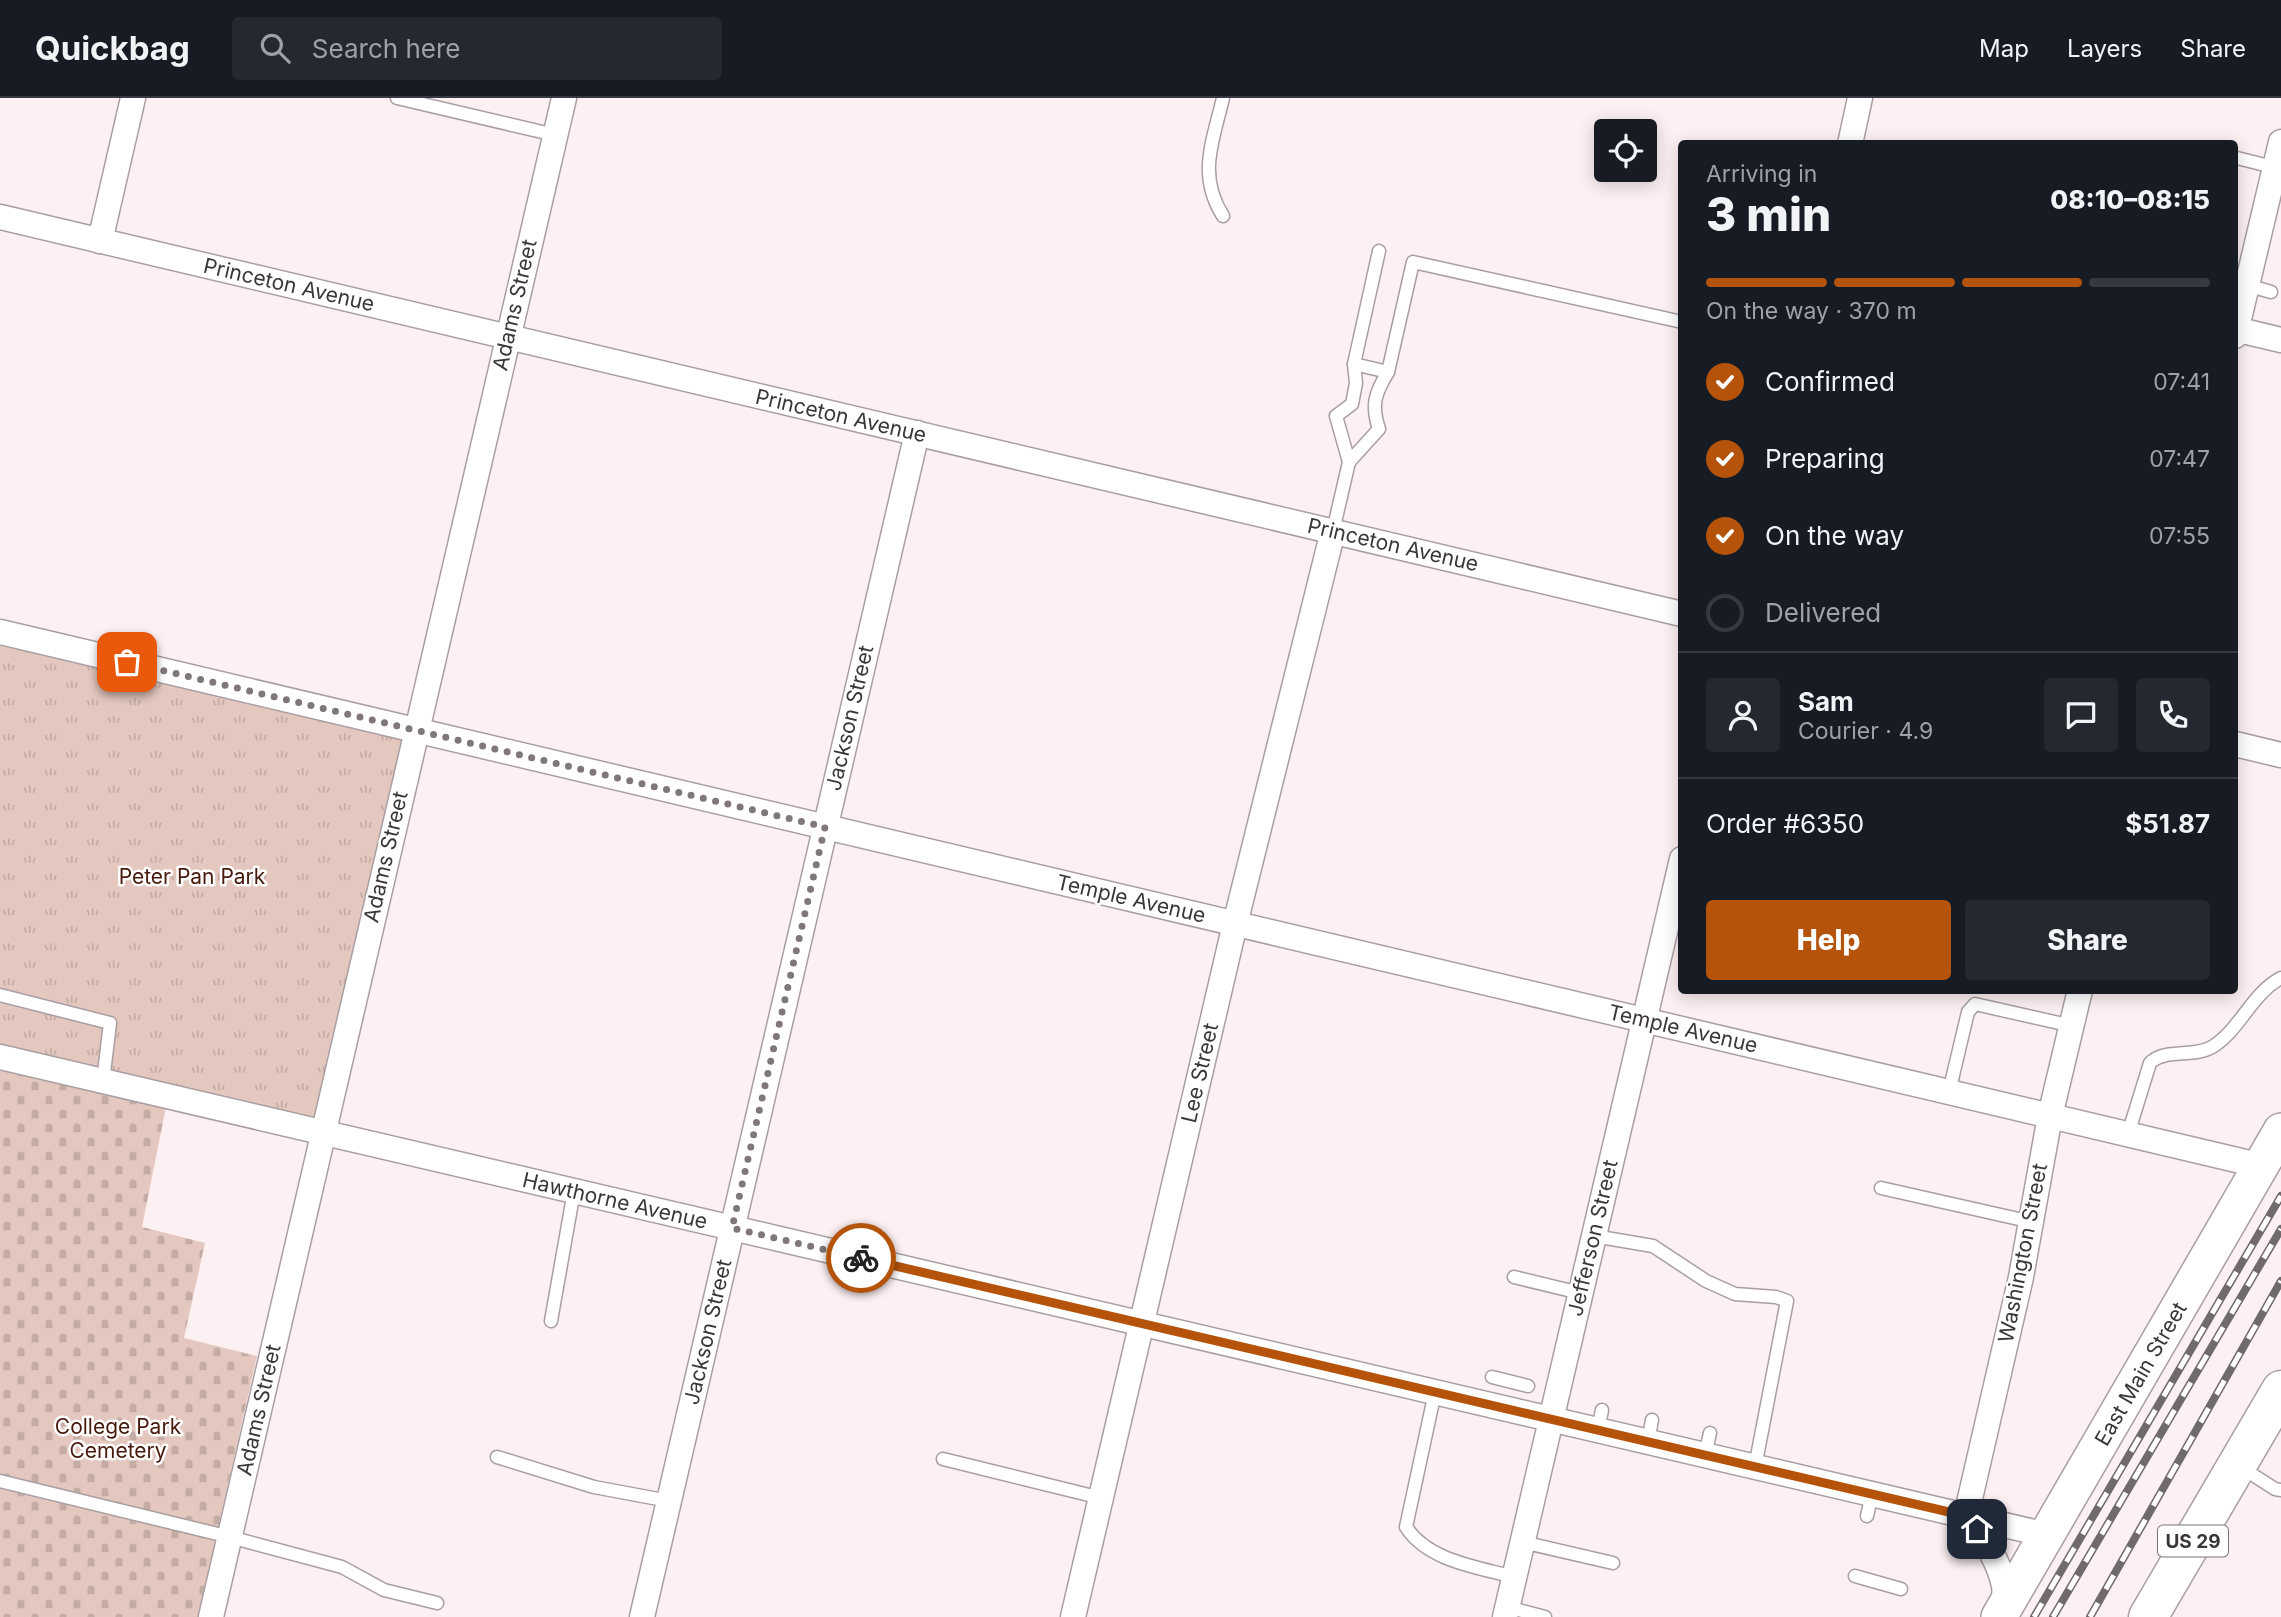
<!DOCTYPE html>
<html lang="en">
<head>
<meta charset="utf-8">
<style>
	:root { --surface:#171b24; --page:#242831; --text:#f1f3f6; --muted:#9ea1a6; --line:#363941; --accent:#b45309 }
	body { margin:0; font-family:Inter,sans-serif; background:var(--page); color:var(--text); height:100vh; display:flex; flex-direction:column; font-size:26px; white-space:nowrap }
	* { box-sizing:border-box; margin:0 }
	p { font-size:23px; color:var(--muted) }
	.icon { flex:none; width:38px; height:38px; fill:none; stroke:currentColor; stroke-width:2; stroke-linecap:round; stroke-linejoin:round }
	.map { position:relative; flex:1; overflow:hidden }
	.drawer { position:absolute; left:1678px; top:42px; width:560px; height:854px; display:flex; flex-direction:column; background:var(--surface); border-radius:7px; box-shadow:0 4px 18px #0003 }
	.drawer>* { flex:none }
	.controls { position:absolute; left:1594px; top:21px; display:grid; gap:14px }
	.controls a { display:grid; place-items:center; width:63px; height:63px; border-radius:7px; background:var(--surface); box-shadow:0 4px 18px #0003; font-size:35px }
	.pin { position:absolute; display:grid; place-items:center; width:60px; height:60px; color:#fff; margin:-30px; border-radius:14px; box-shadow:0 4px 10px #0006 }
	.courier { position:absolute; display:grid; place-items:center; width:70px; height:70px; margin:-35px; border:5px solid #b45309; border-radius:50%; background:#fff; color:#222; box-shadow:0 2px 9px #0007 }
	.head em { font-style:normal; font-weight:800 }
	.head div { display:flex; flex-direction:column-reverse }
	.head { display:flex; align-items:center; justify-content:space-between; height:119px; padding:0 28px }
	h1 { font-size:46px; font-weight:800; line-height:52px }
	.bar { display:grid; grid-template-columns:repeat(4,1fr); gap:10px 7px; align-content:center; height:84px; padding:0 28px }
	.bar i { height:9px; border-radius:5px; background:var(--line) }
	.bar .active { background:var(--accent) }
	.bar p { grid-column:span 4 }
	.line { display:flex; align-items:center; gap:18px; padding:0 28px; border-top:2px solid var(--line) }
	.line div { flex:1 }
	.round { display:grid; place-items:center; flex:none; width:74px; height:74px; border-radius:7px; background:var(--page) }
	ol { padding:0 28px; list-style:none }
	li { display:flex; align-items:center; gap:21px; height:77px }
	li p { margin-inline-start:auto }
	li .icon { padding:7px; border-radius:50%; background:var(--accent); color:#fff; stroke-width:4 }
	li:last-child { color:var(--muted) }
	li i { width:38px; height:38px; border:4px solid var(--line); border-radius:50% }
	.cta { display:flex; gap:14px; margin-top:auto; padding:14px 28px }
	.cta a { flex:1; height:80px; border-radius:7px; background:var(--accent); color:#fff; font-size:28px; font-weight:800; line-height:80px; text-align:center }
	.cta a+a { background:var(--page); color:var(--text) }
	header { display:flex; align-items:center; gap:42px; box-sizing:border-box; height:98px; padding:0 35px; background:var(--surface); border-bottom:2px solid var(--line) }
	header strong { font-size:33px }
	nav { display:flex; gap:38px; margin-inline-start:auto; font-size:24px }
	.search { width:490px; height:63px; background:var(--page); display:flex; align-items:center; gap:18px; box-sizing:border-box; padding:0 24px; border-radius:7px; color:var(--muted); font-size:26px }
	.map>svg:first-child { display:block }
	.cemetery { fill:url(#cemetery-stones) }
	.park { fill:url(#park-tufts) }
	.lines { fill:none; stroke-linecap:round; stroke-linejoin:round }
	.lane-casing { stroke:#a99ea1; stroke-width:15 }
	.street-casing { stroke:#a99ea1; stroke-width:27 }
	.secondary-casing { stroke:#a99ea1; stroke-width:38 }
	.primary-casing { stroke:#a99ea1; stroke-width:41 }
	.lane { stroke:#fff; stroke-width:12 }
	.street { stroke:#fff; stroke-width:24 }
	.secondary { stroke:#fff; stroke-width:35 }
	.primary { stroke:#fff; stroke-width:38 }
	.rail-casing { stroke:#716a6c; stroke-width:8 }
	.rail { stroke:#fff; stroke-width:5; stroke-dasharray:16; stroke-linecap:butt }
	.done { stroke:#7f7779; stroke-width:7; stroke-dasharray:0 12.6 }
	.route { stroke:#b45309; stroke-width:9 }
	.labels { text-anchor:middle; stroke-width:5; stroke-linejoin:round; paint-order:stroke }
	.shield { fill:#fff; stroke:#767274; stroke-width:2 }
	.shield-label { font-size:19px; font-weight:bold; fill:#3b3638 }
	.street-label { font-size:21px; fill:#3b3638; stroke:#fff }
	.park-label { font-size:21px; fill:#471a0c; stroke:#fff }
</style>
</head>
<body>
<header>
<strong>Quickbag</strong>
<div class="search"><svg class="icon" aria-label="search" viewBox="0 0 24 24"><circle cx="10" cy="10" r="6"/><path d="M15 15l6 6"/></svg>Search here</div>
<nav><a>Map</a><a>Layers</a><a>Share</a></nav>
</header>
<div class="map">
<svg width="2281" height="1519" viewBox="0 0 2281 1519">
	<defs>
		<pattern id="cemetery-stones" width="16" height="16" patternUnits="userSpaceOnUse" patternTransform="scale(1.75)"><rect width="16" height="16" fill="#e4c8bf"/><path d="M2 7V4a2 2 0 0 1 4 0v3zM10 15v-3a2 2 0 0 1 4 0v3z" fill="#c4aca5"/></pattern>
		<pattern id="park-tufts" width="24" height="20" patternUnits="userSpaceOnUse" patternTransform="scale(1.75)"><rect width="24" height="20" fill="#e4c8bf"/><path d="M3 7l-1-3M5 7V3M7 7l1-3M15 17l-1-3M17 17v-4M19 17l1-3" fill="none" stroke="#c4aca5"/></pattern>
	</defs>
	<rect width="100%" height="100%" fill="#fdf0f3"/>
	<path class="cemetery" d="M0,970L166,1009L142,1129L205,1145L184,1240L257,1258L198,1519H0Z"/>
	<path class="park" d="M0,542L423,627L329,1039L0,954Z"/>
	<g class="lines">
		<defs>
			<g id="lane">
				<path d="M397,0L555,37"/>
				<path d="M2237,60L2277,70"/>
				<path d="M1223,118C1197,77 1213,43 1223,0"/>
				<path d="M2247,187L2271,194"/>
				<path d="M1354,266L1388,274"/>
				<path d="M1349,364L1379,331C1371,307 1375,295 1388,274L1413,164L1682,224"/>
				<path d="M1333,433L1349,364L1336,318L1352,306L1356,285L1354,266L1379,153"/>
				<path d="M0,897L110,925L103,983"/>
				<path d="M1949,994L1968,914L1975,906L2072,928"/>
				<path d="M2128,1036L2150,965C2165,950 2193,960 2212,949C2240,932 2252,895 2281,880"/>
				<path d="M1881,1090L2032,1124"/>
				<path d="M1594,1138L1653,1148L1706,1183L1735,1196L1776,1199L1787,1203L1755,1369"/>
				<path d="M1514,1179L1580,1195"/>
				<path d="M551,1223L574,1093"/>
				<path d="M1492,1279L1528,1288"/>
				<path d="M1435,1294L1406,1429C1428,1463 1477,1469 1514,1479"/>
				<path d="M1598,1332L1602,1312"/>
				<path d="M1648,1344L1652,1322"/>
				<path d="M1705,1357L1710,1335"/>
				<path d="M497,1359L594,1389L669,1403"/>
				<path d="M943,1361L1101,1400"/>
				<path d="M2239,1368L2275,1391L2281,1392"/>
				<path d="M0,1383L230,1439L342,1469L384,1492L437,1505"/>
				<path d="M1867,1418L1872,1396"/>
				<path d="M1522,1444L1613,1465"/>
				<path d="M1855,1478L1901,1491"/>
				<path d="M1507,1509L1545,1519"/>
			</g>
			<g id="street">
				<path d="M1850,46L1860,0"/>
				<path d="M0,119L1682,516"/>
				<path d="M100,143L133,0"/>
				<path d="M2235,231L2281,242"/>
				<path d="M2235,238L2281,44"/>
				<path d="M0,534L2262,1068"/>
				<path d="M2235,646L2281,657"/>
				<path d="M0,959L2047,1437"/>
				<path d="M2004,1511C2004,1503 2005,1495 2004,1488C1999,1463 1982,1437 1966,1418L2021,1179L2050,1018L2080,892"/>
				<path d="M211,1519L564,0"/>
				<path d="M642,1519L917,335"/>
				<path d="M1073,1519L1235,826L1333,433"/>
				<path d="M1505,1519L1682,761"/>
			</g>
			<path id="secondary" d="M1999,1519L2281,1033"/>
			<path id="primary" d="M2148,1519L2281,1292"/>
		</defs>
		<use href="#lane" class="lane-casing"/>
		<use href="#street" class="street-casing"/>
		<use href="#secondary" class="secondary-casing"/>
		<use href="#primary" class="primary-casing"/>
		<use href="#lane" class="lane"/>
		<use href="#street" class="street"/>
		<use href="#secondary" class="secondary"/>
		<use href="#primary" class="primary"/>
		<defs>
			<g id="rail">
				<path d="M2034,1519L2281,1098"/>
				<path d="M2053,1519L2281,1131"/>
				<path d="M2090,1519L2281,1183"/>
			</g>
		</defs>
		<use href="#rail" class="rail-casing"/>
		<use href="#rail" class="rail"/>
	</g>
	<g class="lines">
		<path class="done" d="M127,564L825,729L732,1130L861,1160"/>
		<path class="route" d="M861,1160L1966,1418L1977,1431"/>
	</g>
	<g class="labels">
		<rect class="shield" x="2158" y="1427.5" width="70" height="31" rx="5"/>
		<g class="shield-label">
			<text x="2193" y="1450">US 29</text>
		</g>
		<g class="street-label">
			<text transform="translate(289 187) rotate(13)" y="7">Princeton Avenue</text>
			<text transform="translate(515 207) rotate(-77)" y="7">Adams Street</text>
			<text transform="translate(841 318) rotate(13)" y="7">Princeton Avenue</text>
			<text transform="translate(1393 447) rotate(13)" y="7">Princeton Avenue</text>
			<text transform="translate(850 620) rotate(-77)" y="7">Jackson Street</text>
			<text transform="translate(386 759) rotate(-77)" y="7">Adams Street</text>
			<text transform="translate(1131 801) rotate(13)" y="7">Temple Avenue</text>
			<text transform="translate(1683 931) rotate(13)" y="7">Temple Avenue</text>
			<text transform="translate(1200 975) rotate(-77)" y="7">Lee Street</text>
			<text transform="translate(615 1103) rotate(13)" y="7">Hawthorne Avenue</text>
			<text transform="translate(1593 1140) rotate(-77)" y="7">Jefferson Street</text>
			<text transform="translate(2023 1155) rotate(-79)" y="7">Washington Street</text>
			<text transform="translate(708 1234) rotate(-77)" y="7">Jackson Street</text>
			<text transform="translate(2141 1276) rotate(-60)" y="7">East Main Street</text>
			<text transform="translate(259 1312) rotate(-77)" y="7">Adams Street</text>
		</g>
		<g class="park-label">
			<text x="192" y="786">Peter Pan Park</text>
			<text x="118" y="1336">College Park<tspan x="118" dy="24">Cemetery</tspan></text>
		</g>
	</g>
</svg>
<div class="controls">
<a><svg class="icon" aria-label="locate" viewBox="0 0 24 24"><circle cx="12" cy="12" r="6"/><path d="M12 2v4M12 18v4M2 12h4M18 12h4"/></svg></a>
</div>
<div class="pin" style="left:127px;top:564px;background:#ea580c"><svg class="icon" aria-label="bag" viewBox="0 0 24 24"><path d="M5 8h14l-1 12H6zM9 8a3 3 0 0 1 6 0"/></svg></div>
<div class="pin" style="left:1977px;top:1431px;background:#1f2937"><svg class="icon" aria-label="home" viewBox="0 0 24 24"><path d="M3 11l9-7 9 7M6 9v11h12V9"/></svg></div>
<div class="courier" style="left:861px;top:1160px"><svg class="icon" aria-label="bike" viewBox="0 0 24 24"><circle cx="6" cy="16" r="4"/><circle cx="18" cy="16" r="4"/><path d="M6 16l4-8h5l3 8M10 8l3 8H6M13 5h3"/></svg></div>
<section class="drawer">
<div class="head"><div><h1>3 min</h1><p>Arriving in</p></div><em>08:10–08:15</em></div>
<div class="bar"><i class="active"></i><i class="active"></i><i class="active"></i><i></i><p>On the way · 370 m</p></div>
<ol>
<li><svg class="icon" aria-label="check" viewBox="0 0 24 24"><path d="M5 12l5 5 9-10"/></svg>Confirmed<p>07:41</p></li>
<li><svg class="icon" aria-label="check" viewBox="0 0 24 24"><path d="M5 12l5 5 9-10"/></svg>Preparing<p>07:47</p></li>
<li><svg class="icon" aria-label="check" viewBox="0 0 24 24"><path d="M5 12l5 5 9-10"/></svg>On the way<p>07:55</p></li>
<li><i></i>Delivered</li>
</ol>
<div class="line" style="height:126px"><a class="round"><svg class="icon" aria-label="person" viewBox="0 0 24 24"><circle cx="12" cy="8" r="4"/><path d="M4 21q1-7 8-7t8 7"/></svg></a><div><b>Sam</b><p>Courier · 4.9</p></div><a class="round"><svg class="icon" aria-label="chat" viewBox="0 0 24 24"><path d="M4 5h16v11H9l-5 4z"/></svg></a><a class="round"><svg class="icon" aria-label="phone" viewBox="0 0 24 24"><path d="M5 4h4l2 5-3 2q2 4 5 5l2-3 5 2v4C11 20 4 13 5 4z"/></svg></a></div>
<div class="line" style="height:91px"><div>Order #6350</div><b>$51.87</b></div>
<div class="cta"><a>Help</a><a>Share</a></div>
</section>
</div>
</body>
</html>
